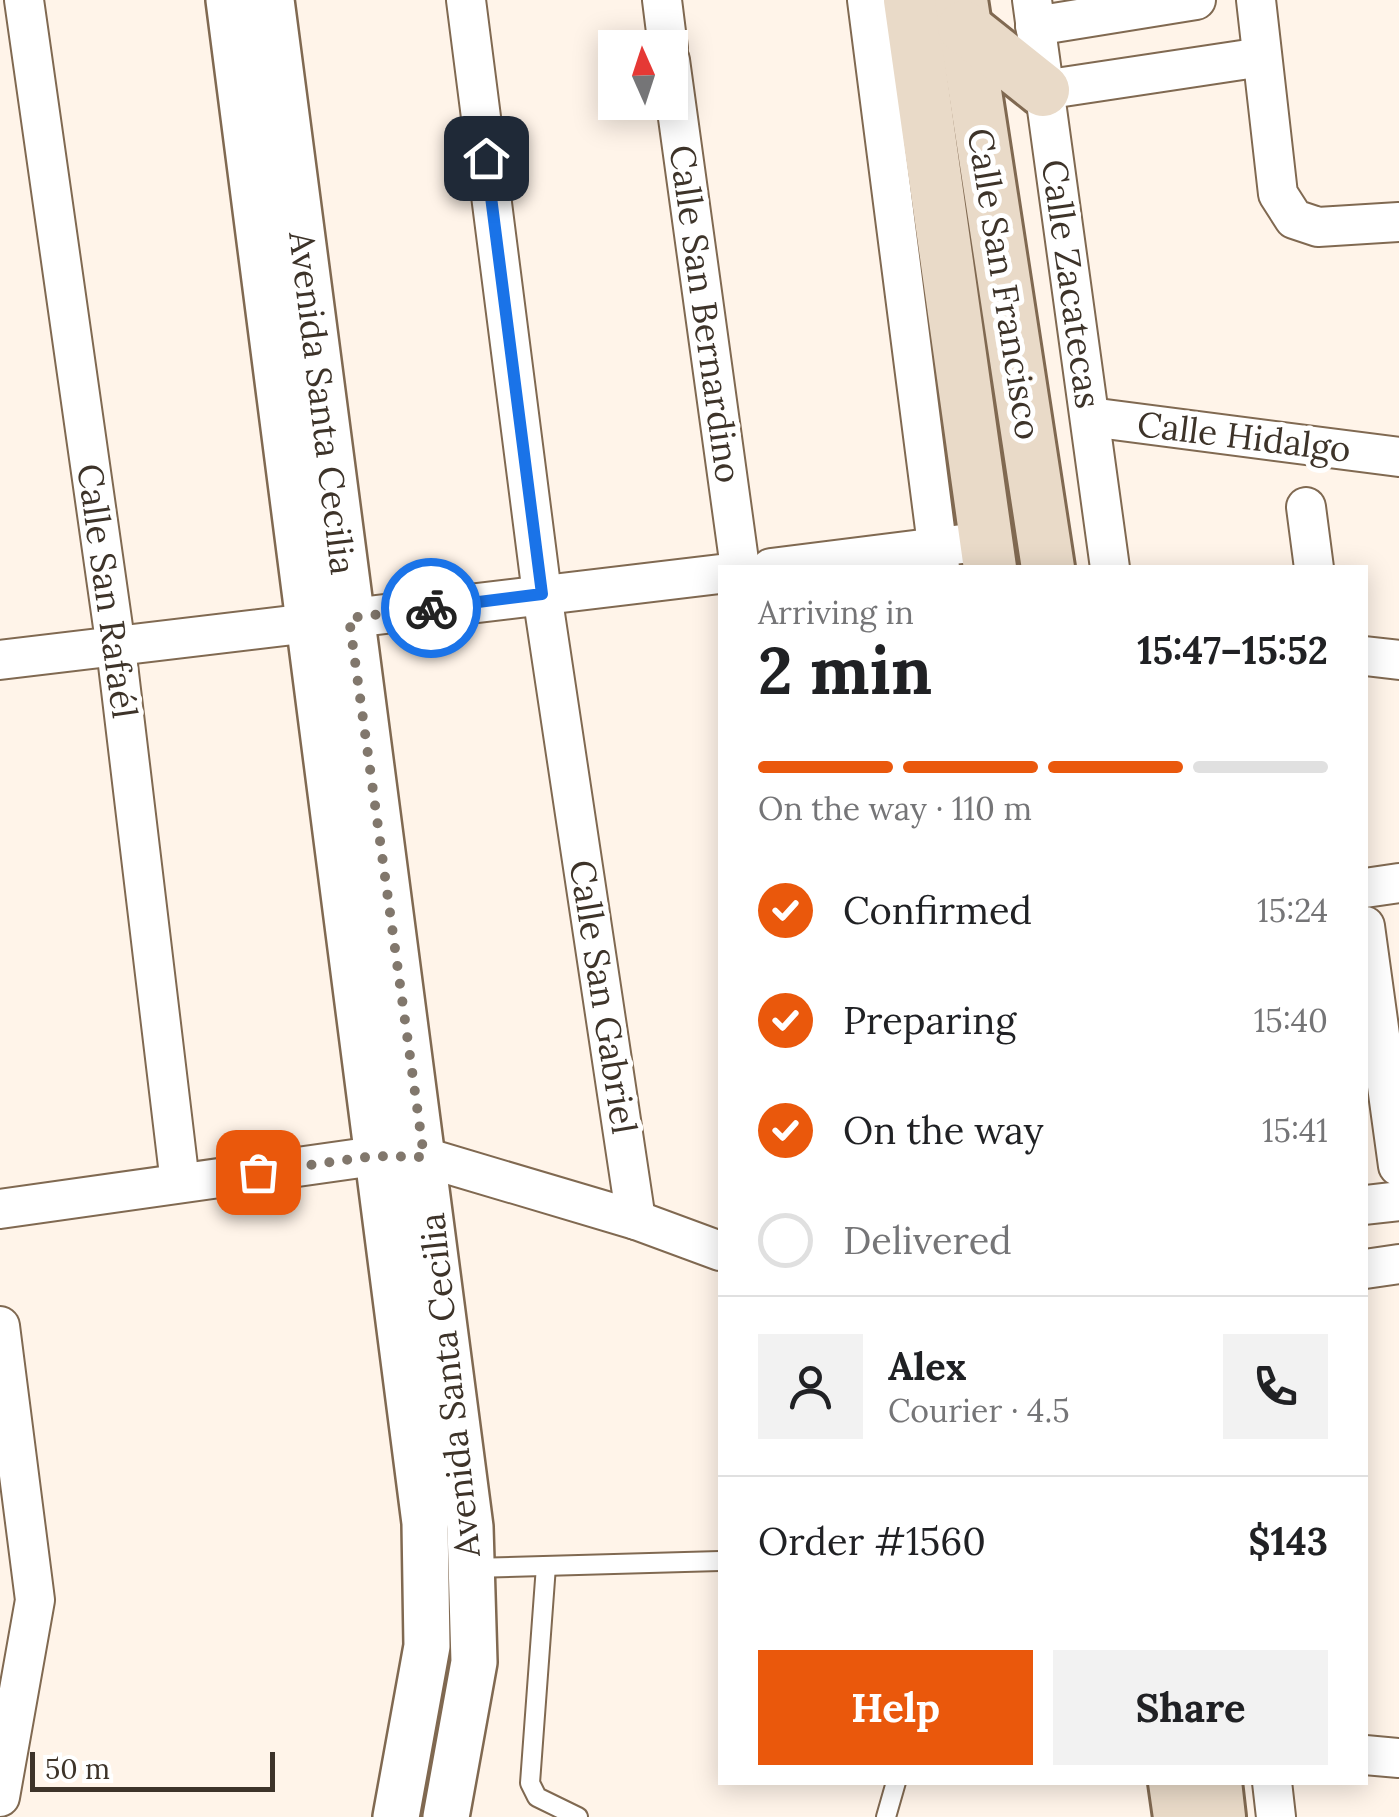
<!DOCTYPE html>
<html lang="en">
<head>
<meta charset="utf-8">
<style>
	:root { --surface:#fff; --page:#f2f2f2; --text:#202124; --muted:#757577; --line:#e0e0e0; --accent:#ea580c }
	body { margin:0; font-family:Lora,serif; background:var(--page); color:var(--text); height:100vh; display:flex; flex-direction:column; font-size:38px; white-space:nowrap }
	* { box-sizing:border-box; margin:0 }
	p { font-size:32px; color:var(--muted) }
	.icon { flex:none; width:55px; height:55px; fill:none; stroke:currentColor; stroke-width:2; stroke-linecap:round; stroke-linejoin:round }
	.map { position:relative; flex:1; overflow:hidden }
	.panel { position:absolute; left:718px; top:565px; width:650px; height:1220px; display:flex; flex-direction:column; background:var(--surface); border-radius:0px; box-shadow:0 5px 25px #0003 }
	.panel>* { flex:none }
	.needle { width:65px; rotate:357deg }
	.buttons { position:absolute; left:598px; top:30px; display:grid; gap:20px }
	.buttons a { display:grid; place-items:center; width:90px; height:90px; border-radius:0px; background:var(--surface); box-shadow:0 5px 25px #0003; font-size:50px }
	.scale { position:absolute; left:30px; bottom:25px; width:245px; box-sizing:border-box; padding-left:10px; border:5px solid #3d3329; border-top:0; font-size:28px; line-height:35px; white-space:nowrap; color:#3d3329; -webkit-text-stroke:8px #fff; paint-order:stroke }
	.pin { position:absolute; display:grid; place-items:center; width:85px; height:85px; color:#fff; margin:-42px; border-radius:20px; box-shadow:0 5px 15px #0006 }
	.courier { position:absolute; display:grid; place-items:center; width:100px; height:100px; margin:-50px; border:8px solid #1a73e8; border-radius:50%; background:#fff; color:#222; box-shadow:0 2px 12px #0007 }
	.overview em { font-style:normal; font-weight:800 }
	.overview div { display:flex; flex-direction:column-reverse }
	.overview { display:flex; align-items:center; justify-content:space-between; height:170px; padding:0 40px }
	h1 { font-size:65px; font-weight:800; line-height:75px }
	.bar { display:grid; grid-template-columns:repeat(4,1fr); gap:15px 10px; align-content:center; height:120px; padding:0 40px }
	.bar i { height:12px; border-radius:8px; background:var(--line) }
	.bar .on { background:var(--accent) }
	.bar p { grid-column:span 4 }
	.line { display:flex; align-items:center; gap:25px; padding:0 40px; border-top:2px solid var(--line) }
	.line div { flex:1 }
	.round { display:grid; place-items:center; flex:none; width:105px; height:105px; border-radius:0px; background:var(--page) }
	ol { padding:0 40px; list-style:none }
	li { display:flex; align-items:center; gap:30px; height:110px }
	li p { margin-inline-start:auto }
	li .icon { padding:10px; border-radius:50%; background:var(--accent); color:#fff; stroke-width:4 }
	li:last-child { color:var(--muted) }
	li i { width:55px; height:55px; border:5px solid var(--line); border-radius:50% }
	.primary-button { display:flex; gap:20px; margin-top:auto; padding:20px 40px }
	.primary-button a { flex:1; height:115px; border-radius:0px; background:var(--accent); color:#fff; font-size:40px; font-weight:800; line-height:115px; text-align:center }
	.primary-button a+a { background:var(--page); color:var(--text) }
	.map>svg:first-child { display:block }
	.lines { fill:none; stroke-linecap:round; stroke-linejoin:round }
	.service-casing { stroke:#806951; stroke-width:22 }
	.minor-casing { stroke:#806951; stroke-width:42 }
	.tertiary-casing { stroke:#806951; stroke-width:50 }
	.secondary-casing { stroke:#806951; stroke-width:58 }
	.service { stroke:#fff; stroke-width:18 }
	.minor { stroke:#fff; stroke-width:38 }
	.tertiary { stroke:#fff; stroke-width:45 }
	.secondary { stroke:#e9dac8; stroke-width:52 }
	.done { stroke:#81776c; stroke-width:10; stroke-dasharray:0 18 }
	.route { stroke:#1a73e8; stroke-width:12 }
	.labels { text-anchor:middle; stroke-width:10; stroke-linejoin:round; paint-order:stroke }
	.street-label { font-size:35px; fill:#3d3329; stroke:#fff }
</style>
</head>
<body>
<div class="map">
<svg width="1399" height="1817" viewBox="0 0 1399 1817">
	<rect width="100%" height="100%" fill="#fff4e9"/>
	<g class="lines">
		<defs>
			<g id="service">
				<path d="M546,1566L530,1783L537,1797L578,1817"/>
				<path d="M472,1568L720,1561"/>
				<path d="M886,1817L896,1782"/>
			</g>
			<g id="minor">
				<path d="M24,0L116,648L180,1183"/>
				<path d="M466,0L542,594L636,1220"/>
				<path d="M662,0L668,48"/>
				<path d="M867,0L940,568"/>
				<path d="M1032,0L1110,568"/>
				<path d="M1256,0L1278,194L1294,219L1318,227L1399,222"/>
				<path d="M1035,26L1196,0"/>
				<path d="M670,60L740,568"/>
				<path d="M1043,90L1262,57"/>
				<path d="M1090,417L1399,457"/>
				<path d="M1306,507L1314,568"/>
				<path d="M771,568L962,544"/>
				<path d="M1365,656L1399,660"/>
				<path d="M0,660L720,574"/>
				<path d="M1365,888L1399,883"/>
				<path d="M1365,926L1398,1166"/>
				<path d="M1365,1205L1399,1201"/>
				<path d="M0,1209L375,1156L424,1157L636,1220L720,1251"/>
				<path d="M1365,1269L1399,1264"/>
				<path d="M0,1326L35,1600L0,1797"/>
				<path d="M1365,1755L1399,1758"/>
				<path d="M1272,1782L1276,1817"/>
			</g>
			<g id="tertiary">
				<path d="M229,0L425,1523L427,1646L396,1817"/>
				<path d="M271,0L470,1527L474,1662L446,1817"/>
			</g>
			<g id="secondary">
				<path d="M910,0L990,568"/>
				<path d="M961,0L1048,568"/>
				<path d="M964,27L1043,90"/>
				<path d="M1175,1782L1180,1817"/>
				<path d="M1215,1782L1219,1817"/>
			</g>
		</defs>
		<use href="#service" class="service-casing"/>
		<use href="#minor" class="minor-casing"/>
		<use href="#tertiary" class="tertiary-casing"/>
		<use href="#secondary" class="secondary-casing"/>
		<use href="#service" class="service"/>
		<use href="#minor" class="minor"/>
		<use href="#tertiary" class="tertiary"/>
		<use href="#secondary" class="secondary"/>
	</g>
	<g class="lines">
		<path class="done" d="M258,1172L375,1156L424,1157L349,618L431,608"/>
		<path class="route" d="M431,608L542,594L486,158"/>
	</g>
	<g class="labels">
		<g class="street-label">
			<text transform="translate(1004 284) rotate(81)" y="12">Calle San Francisco</text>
			<text transform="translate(1071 284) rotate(82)" y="12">Calle Zacatecas</text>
			<text transform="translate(705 314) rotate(82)" y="12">Calle San Bernardino</text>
			<text transform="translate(322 403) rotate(83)" y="12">Avenida Santa Cecilia</text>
			<text transform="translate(1244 437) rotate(7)" y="12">Calle Hidalgo</text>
			<text transform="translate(107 591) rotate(82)" y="12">Calle San Rafaél</text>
			<text transform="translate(603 997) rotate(81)" y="12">Calle San Gabriel</text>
			<text transform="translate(450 1385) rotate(-96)" y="12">Avenida Santa Cecilia</text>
		</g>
	</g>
</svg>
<div class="buttons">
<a><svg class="needle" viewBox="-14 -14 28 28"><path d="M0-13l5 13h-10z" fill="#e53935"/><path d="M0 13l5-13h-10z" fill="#757577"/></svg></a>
</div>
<div class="scale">50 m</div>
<div class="pin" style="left:258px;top:1172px;background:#ea580c"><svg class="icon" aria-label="bag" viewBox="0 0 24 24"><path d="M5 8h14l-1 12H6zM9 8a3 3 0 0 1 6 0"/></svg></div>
<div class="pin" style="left:486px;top:158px;background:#1f2937"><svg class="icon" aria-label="home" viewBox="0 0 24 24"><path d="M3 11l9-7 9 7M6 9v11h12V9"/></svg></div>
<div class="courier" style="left:431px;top:608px"><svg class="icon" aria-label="bike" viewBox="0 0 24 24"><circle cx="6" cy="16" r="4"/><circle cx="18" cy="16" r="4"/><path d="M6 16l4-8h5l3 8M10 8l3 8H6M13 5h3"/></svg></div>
<section class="panel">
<div class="overview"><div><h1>2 min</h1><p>Arriving in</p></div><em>15:47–15:52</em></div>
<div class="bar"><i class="on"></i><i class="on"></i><i class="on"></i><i></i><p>On the way · 110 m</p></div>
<ol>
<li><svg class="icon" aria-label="check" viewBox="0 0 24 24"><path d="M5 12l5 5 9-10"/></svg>Confirmed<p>15:24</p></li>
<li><svg class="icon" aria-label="check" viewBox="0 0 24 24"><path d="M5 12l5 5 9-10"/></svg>Preparing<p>15:40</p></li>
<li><svg class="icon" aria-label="check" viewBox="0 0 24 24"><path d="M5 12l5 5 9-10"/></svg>On the way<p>15:41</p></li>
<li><i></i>Delivered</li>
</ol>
<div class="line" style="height:180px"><a class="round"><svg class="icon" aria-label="person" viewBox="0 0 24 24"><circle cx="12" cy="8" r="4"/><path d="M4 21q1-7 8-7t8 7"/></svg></a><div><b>Alex</b><p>Courier · 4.5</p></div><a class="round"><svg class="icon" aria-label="phone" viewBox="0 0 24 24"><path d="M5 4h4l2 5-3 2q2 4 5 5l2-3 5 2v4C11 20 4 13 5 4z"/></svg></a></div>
<div class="line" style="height:130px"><div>Order #1560</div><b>$143</b></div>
<div class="primary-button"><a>Help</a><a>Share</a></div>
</section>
</div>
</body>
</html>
